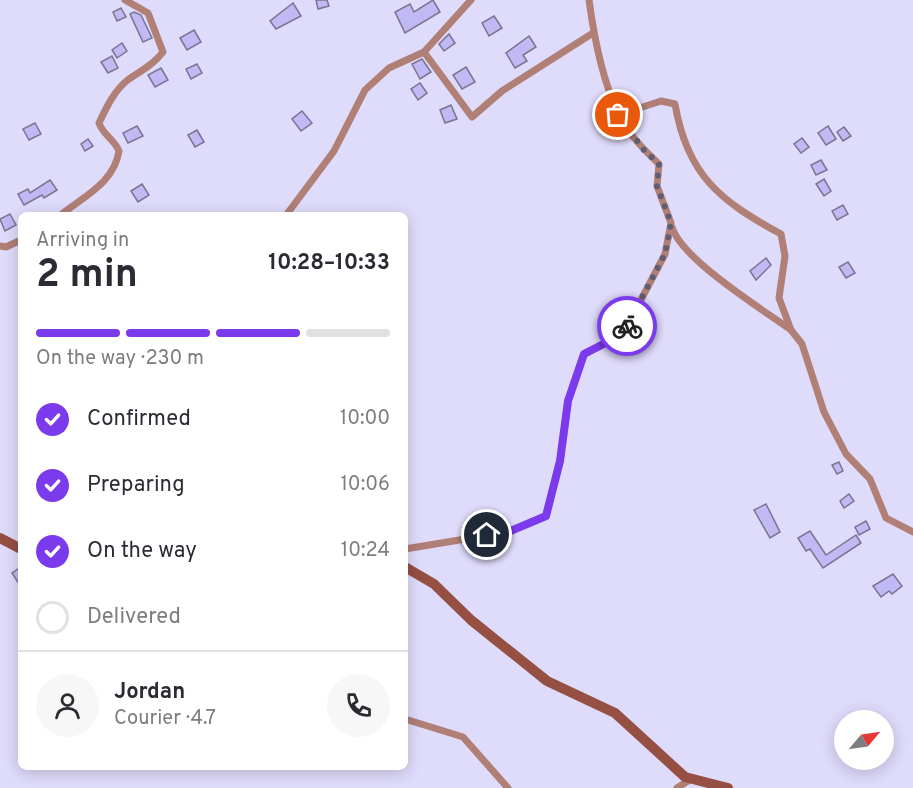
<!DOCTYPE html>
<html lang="en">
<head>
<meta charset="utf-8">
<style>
	:root { --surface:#fff; --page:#f7f7f7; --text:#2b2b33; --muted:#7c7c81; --line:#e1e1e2; --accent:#7c3aed }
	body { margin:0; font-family:Overpass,sans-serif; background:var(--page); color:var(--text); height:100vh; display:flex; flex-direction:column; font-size:22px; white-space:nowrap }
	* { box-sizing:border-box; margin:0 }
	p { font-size:20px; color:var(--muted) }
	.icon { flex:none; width:33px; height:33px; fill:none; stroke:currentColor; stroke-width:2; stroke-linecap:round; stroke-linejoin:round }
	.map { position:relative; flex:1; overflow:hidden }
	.side { position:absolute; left:18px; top:212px; width:390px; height:558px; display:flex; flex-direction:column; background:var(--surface); border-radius:9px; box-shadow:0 3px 15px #0003 }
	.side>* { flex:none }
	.needle { width:39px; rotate:61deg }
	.buttons { position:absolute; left:834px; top:710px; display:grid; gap:12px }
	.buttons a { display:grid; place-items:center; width:60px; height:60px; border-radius:50%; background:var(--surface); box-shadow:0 3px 15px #0003; font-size:30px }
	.pin { position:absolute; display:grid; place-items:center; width:51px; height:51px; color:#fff; margin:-26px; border:3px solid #fff; border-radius:50%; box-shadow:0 2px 6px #0007 }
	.courier { position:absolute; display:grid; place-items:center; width:60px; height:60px; margin:-30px; border:4px solid #7c3aed; border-radius:50%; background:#fff; color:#222; box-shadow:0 2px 8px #0007 }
	.summary em { font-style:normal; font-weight:700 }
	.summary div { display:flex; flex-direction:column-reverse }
	.summary { display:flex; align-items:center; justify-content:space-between; height:102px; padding:0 18px }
	h1 { font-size:39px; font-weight:700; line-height:45px }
	.bar { display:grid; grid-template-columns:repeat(4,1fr); gap:9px 6px; align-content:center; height:72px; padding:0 18px }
	.bar i { height:8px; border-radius:4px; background:var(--line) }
	.bar .active { background:var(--accent) }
	.bar p { grid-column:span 4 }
	.line { display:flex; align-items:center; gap:15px; padding:0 18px; border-top:2px solid var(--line) }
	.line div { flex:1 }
	.round { display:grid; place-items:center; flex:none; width:63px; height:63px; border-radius:32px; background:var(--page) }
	ol { padding:0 18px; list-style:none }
	li { display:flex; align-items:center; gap:18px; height:66px }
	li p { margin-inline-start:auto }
	li .icon { padding:6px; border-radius:50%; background:var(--accent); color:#fff; stroke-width:4 }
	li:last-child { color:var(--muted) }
	li i { width:33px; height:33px; border:3px solid var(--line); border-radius:50% }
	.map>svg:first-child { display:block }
	.building { fill:#c1b9f3; stroke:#787491; stroke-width:1.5 }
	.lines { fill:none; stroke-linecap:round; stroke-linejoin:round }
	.street { stroke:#b07f76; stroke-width:7 }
	.secondary { stroke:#954f43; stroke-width:10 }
	.done { stroke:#615e71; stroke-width:6; stroke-dasharray:0 10.8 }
	.route { stroke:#7c3aed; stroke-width:8 }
</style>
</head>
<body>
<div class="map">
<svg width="913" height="788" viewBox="0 0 913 788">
	<rect width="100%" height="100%" fill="#dfdbfb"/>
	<g class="building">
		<path d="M316,0H327L329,6L318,9Z"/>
		<path d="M433,0L440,12L405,33L395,12L410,4L414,12Z"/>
		<path d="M293,3L301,16L276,29L270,21Z"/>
		<path d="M121,8L126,17L117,21L113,12Z"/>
		<path d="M134,12L141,15L152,38L143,42L130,14Z"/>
		<path d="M494,16L502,28L489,36L482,23Z"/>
		<path d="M194,30L201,42L187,50L180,38Z"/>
		<path d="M449,34L455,43L444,51L439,44Z"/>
		<path d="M529,36L536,47L523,55L527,61L515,68L506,53Z"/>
		<path d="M122,43L127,51L117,58L112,50Z"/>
		<path d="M112,56L118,68L108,73L101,62Z"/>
		<path d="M422,59L431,72L420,79L412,64Z"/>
		<path d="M197,64L202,73L191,79L186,69Z"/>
		<path d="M466,67L475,82L462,89L453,75Z"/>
		<path d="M161,68L168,80L155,87L148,75Z"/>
		<path d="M420,83L427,93L418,100L411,89Z"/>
		<path d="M451,105L457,119L445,123L440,110Z"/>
		<path d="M302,111L312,123L301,131L292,119Z"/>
		<path d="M35,123L41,134L29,140L23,129Z"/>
		<path d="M137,126L143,136L128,143L123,133Z"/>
		<path d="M828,126L836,139L826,145L818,133Z"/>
		<path d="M844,127L851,136L843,141L837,132Z"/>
		<path d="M197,130L204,142L195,147L188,135Z"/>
		<path d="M802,138L809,147L801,153L794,144Z"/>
		<path d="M88,139L93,146L85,151L81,144Z"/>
		<path d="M821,160L827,170L816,175L811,165Z"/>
		<path d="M824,179L831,191L824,196L816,184Z"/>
		<path d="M50,180L57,190L44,198L42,195L24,205L18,194L28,189L30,193Z"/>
		<path d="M142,184L149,195L138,202L131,191Z"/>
		<path d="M843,205L848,214L837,220L832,211Z"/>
		<path d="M10,214L16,225L5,231L0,219Z"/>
		<path d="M766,258L771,265L756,280L750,271Z"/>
		<path d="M848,262L855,273L846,278L839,267Z"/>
		<path d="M839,462L843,471L837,474L832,465Z"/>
		<path d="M849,494L854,501L844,508L840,501Z"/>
		<path d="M766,504L780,532L770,538L754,510Z"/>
		<path d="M866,521L870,529L859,535L855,527Z"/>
		<path d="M810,531L826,555L856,535L861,543L823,568L810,549L806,551L798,538Z"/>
		<path d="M21,567V587L12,573Z"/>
		<path d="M893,574L902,586L892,594L889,591L881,597L873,586Z"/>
	</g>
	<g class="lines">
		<g class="street">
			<path d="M424,52L472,117L502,91L593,33"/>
			<path d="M618,115L661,101L675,104C687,175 720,201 781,234L785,256L779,298L791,330L802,344L824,412L846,454L870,479L886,518L913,532"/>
			<path d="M62,214C84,196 114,183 119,151C114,139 103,135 99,123C106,108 115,89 129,79C141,71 154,64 163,52L148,13L125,0"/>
			<path d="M287,214L334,151L365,90L389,68L424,52L471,0"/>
			<path d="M672,227C681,259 762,309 791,330"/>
			<path d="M0,246L6,247L21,240"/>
			<path d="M405,549L508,532L546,516L560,461L568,401L584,354L623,334L665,254L671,223L657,186L659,164C644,150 626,132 618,113C602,79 594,37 589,0"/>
			<path d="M405,719L463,737L508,788"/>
			<path d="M677,788L691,779"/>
		</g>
		<g class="secondary">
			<path d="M0,538L21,549"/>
			<path d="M405,567L434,584L471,620L547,681L615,713L685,777L728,788"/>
		</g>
	</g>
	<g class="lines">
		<path class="done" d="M618,115L643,149L659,164L657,186L671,223L665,254L627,326"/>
		<path class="route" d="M487,535L508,532L546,516L560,461L568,401L584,354L623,334L627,326"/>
	</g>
</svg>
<div class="buttons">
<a><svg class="needle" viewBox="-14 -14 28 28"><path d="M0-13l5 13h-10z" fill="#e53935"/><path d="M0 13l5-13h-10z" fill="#7c7c81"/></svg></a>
</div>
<div class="pin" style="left:618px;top:115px;background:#ea580c"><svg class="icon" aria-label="bag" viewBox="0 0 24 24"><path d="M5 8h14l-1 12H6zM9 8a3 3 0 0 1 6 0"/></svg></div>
<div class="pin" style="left:487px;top:535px;background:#1f2937"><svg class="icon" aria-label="home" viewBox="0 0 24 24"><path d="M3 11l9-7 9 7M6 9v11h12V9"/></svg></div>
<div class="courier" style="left:627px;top:326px"><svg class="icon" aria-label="bike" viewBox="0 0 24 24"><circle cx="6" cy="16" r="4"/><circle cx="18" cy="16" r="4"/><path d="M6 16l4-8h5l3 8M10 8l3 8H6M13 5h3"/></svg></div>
<section class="side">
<div class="summary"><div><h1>2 min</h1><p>Arriving in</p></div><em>10:28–10:33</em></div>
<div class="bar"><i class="active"></i><i class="active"></i><i class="active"></i><i></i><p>On the way · 230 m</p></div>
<ol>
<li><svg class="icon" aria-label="check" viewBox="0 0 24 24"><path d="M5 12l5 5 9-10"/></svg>Confirmed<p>10:00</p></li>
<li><svg class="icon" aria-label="check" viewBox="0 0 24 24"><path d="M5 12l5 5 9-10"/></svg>Preparing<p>10:06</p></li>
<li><svg class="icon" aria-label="check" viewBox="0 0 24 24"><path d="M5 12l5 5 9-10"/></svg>On the way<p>10:24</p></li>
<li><i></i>Delivered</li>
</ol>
<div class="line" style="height:108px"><a class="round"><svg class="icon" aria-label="person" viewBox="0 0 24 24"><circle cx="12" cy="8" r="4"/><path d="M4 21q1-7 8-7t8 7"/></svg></a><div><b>Jordan</b><p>Courier · 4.7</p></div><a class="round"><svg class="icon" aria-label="phone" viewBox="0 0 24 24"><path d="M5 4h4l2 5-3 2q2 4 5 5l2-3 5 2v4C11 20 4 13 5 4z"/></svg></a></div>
</section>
</div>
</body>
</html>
